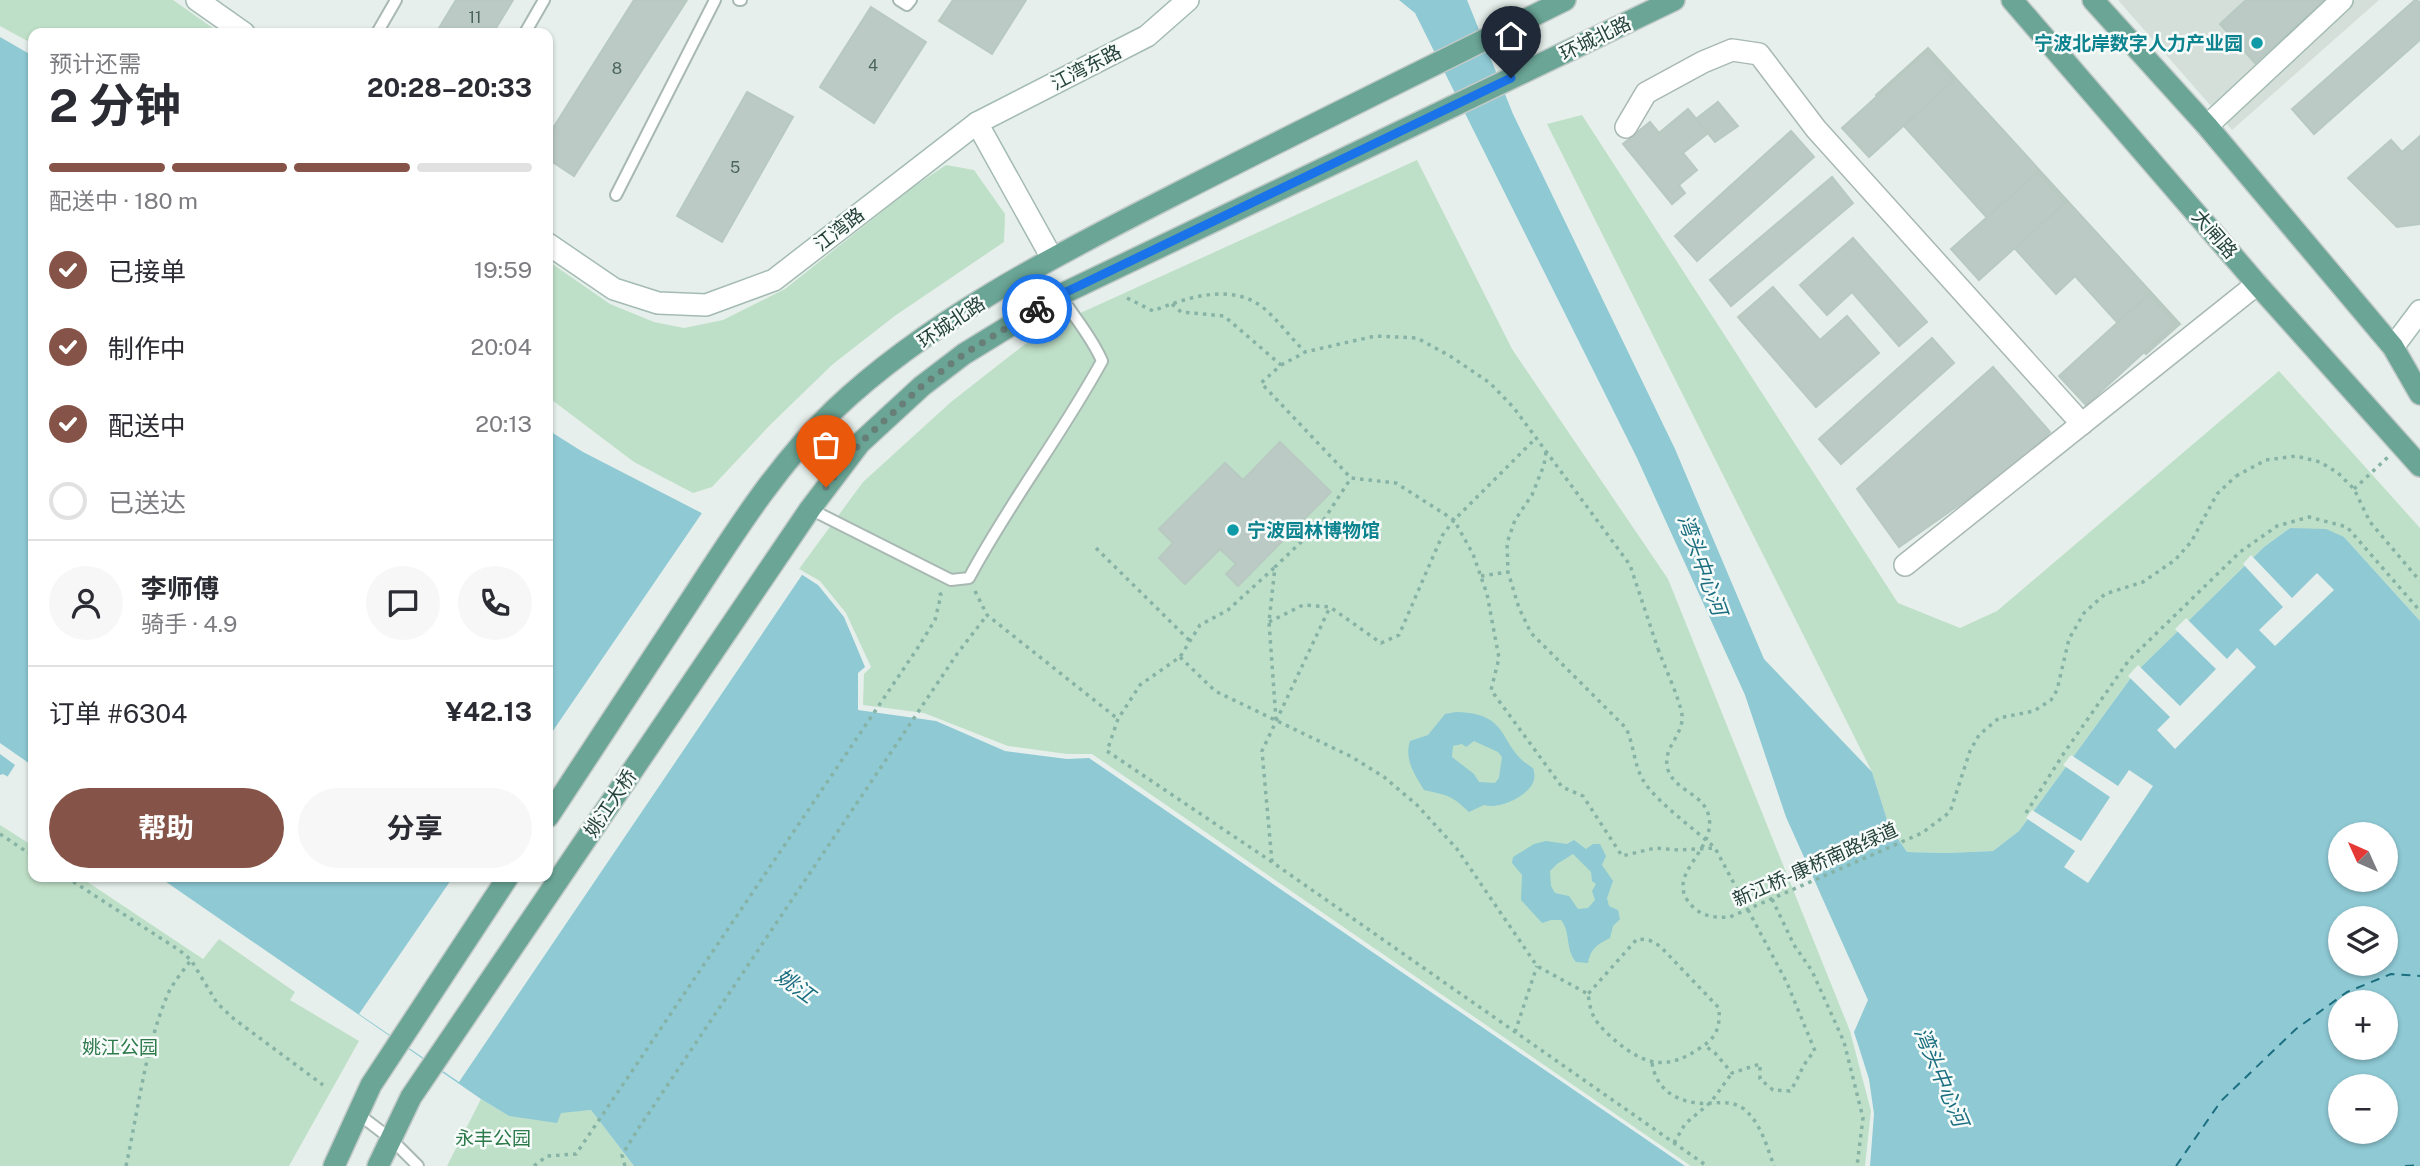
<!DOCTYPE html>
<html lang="zh">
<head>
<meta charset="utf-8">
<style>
	:root { --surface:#fff; --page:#f7f7f7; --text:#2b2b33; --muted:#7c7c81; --line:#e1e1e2; --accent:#855347 }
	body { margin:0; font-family:"Public Sans","Noto Sans SC",sans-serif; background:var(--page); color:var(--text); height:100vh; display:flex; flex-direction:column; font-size:26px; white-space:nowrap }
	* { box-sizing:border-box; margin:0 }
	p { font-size:23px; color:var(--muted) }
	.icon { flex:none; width:38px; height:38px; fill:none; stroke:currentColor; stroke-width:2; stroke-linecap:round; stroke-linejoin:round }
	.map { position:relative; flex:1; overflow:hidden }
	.drawer { position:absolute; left:28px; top:28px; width:525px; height:854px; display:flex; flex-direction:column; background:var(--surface); border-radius:14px; box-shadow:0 2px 5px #0004 }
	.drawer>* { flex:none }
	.needle { width:46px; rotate:315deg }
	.buttons { position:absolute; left:2328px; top:822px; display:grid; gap:14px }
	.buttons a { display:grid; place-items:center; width:70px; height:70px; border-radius:50%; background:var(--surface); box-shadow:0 2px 5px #0004; font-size:35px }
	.pin { position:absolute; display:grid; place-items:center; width:60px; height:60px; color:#fff; margin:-72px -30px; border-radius:50% 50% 50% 0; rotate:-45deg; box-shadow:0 0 7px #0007 }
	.pin .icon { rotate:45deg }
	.courier { position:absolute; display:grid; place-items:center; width:70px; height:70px; margin:-35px; border:5px solid #1a73e8; border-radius:50%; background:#fff; color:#222; box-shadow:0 2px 9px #0007 }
	.headline em { font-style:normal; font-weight:700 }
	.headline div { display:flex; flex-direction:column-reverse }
	.headline { display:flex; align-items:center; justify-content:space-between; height:119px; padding:0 21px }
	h1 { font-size:46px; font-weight:700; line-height:52px }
	.bar { display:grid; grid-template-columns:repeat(4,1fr); gap:10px 7px; align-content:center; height:84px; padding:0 21px }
	.bar i { height:9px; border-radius:5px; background:var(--line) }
	.bar .selected { background:var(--accent) }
	.bar p { grid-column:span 4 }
	.line { display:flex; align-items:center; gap:18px; padding:0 21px; border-top:2px solid var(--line) }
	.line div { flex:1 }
	.round { display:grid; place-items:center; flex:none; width:74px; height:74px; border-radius:37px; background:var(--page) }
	ol { padding:0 21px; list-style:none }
	li { display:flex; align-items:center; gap:21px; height:77px }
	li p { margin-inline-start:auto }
	li .icon { padding:7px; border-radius:50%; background:var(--accent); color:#fff; stroke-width:4 }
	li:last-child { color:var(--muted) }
	li i { width:38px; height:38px; border:4px solid var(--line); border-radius:50% }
	.button { display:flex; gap:14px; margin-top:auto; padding:14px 21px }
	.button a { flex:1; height:80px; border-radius:42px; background:var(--accent); color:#fff; font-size:28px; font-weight:700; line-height:80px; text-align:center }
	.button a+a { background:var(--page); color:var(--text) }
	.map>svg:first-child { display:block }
	.built { fill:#d4dfda }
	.green { fill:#bfe0c8 }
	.water { fill:#8ec9d4; fill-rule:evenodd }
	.pier { fill:#e6efeb }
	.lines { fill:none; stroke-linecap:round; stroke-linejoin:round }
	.ferry { stroke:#1c6f80; stroke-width:2; stroke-dasharray:9 7; stroke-linecap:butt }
	.building { fill:#bbcac4; stroke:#b8c9c2; stroke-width:2 }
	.lane-casing { stroke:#a8b8b2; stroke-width:14 }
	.street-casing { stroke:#a8b8b2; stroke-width:24 }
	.secondary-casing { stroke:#a4bbb3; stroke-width:24 }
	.primary-casing { stroke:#c2cac8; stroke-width:24 }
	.path { stroke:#86b3a5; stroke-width:3.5; stroke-dasharray:3.5 5; stroke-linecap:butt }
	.lane { stroke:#fff; stroke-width:10 }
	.street { stroke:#fff; stroke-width:21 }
	.secondary { stroke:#fff; stroke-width:21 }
	.primary { stroke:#6aa596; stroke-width:21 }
	.path-bridge { stroke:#86b3a5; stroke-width:3.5; stroke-dasharray:3.5 5; stroke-linecap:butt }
	.done { stroke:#687f78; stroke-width:7; stroke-dasharray:0 12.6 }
	.route { stroke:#1a73e8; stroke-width:9 }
	.culture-dot { fill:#0f9aa8; stroke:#f7fbf9; stroke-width:2.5 }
	.labels { text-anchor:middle; stroke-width:5; stroke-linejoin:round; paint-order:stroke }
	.number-label { font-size:16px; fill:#4a645c }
	.street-label { font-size:19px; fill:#24423a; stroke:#f7fbf9 }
	.culture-label { font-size:19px; font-weight:bold; fill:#0d838f; stroke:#f7fbf9; text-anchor:end }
	.park-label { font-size:19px; fill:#2d7a4b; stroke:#f7fbf9 }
	.water-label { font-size:21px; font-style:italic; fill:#1c6f80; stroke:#f7fbf9 }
</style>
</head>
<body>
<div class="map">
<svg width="2420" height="1166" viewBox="0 0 2420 1166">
	<rect width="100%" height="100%" fill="#e6efeb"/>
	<path class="built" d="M2118,0H2379L2232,130Z"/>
	<g class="green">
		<path d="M0,0H173L220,33H33V44L0,26Z"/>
		<path d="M1582,115L1898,603L1960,628L1997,611L2279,371L2420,528V621L2344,537L2290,528L2264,547L2133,675L2019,831L1993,851L1946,853L1907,852L1889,826L1872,772L1547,124Z"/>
		<path d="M1417,160L1512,349L1668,579L1850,1031L1871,1111L1865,1166H1691L1092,754H1067L1008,746L924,713L863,705L864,674L871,667L846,613L820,581L799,569L863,482L951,402L1043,330Z"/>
		<path d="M946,165L974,170L1005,214L1004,242L896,315L833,364L770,425L712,487L693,493L634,462L548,397V261L610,304L654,322L684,328L723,320L785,289L913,187Z"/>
		<path d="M0,825L33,846V877H80L203,959L219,939L295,992L290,1000L359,1041L289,1166H0Z"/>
		<path d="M481,1099L509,1116L591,1110L634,1166H447Z"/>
	</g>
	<g class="water">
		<path d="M1399,0H1467L1513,114L1675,449L1764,659L1872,772L1889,826L1907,852L1946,853L1993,851L2019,831L2133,675L2264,547L2290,528L2326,529L2344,537L2420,621V1166H1870L1874,1114L1869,1079L1854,1032L1868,1000L1786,817L1745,695L1637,458L1415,13ZM2340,835H2385V880H2340ZM2340,919H2385V964H2340ZM2340,1003H2385V1048H2340ZM2340,1087H2385V1132H2340Z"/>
		<path d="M0,37L33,56V791L3,774L0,775Z"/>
		<path d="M548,430L583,452L723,524L818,585L844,617L865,667L858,673V710L936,721L1005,751L1067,759L1089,758L1685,1166H634L591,1110L561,1113L557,1123L509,1116L481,1099L159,877H548Z"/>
		<path d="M1456,712C1513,713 1497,747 1533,768C1534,771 1535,776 1534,780C1530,796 1498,810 1484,805L1469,812C1451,795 1447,795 1424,790C1415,775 1404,760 1410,741L1428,735L1445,714ZM1474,741L1498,752L1502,757L1499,778L1495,783L1479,782L1474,774L1452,757L1453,746L1462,744L1466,747Z"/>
		<path d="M1574,840L1586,849L1593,844H1600L1606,856L1602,865L1613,881L1607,898L1609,906L1618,910L1620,919L1613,926L1610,938C1598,944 1590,949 1588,963L1576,962C1565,949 1571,932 1561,920H1551L1542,923L1521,900L1522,875L1512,863L1513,857L1534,844L1546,841L1567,844ZM1573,854L1591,872L1592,881L1596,884L1592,891L1595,900L1588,908L1578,909L1569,896L1555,893L1551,886L1550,871L1557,864Z"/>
	</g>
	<g class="pier">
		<path d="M704,510L725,521L804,572L459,1082L359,1014L453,877H548V738Z"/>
		<path d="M2251,555L2292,598L2317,573L2334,590L2275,646L2259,630L2283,607L2243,564Z"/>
		<path d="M2186,618L2227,659L2237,648L2256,667L2175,749L2157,730L2170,717L2128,676L2138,665L2180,706L2216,669L2175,629Z"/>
		<path d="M0,743L33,766V789L30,793L6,779L15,765L0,754Z"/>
		<path d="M2071,755L2118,786L2129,770L2153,786L2088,883L2064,867L2075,851L2026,818L2032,810L2081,841L2110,797L2063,765Z"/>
	</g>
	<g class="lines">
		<g class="ferry">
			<path d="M2176,1166L2221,1101L2296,1029L2347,992L2391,974L2420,976"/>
			<path d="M2405,1166L2420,1165"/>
		</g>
	</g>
	<g class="building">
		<path d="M456,0H513L493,33H436Z"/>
		<path d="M634,0H687L574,176L548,159V136Z"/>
		<path d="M953,0H1026L992,54L939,21Z"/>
		<path d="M2246,0H2325L2255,63L2220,24Z"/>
		<path d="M2415,0L2420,2V40L2314,134L2292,109Z"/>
		<path d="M871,7L926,42L874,123L820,87Z"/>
		<path d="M1928,48L2180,324L2146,354L2075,276L2056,294L1876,95Z"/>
		<path d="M1927,51L1954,80L1869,157L1842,128Z"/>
		<path d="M747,92L793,117L722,242L677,216Z"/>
		<path d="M1718,102L1738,126L1715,142L1696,119Z"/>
		<path d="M1688,109L1708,133L1683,153L1697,170L1679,185L1685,193L1672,204L1623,144L1650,122L1659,133Z"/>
		<path d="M1791,131L1814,157L1697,261L1675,236Z"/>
		<path d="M2420,136V224L2397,227L2348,178L2391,140L2402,152Z"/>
		<path d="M2038,172L2065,203L1979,280L1951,249Z"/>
		<path d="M1832,177L1853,203L1731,306L1710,280Z"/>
		<path d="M1853,238L1927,322L1899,346L1852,292L1827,315L1800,285Z"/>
		<path d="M1773,287L1820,340L1847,316L1879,353L1816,407L1738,317Z"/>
		<path d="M2149,294L2176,323L2086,405L2059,376Z"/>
		<path d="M1932,338L1954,363L1841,464L1819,439Z"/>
		<path d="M1993,367L2050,432L2023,460L1899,547L1857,489Z"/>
		<path d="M1280,442L1331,492L1238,586L1226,574L1236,564L1220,549L1185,584L1159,558L1173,543L1159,529L1225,463L1243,480Z"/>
	</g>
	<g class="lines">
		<defs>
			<g id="lane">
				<path d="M739,0H741"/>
				<path d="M899,0L907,5L911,0"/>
				<path d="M377,33L396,0"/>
				<path d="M525,33L544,0"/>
				<path d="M616,195L715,0"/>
				<path d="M810,509L951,580L969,578C1009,503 1061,436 1102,361C1092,337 1074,317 1060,295"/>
				<path d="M357,1113L391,1139L418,1166"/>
			</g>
			<g id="street">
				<path d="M1626,127L1646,93L1703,62L1732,50L1759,54L1816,129L2082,424"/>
				<path d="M1905,565L2257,284"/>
			</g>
			<g id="secondary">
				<path d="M197,0L244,33"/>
				<path d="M977,123L1147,36L1188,0"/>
				<path d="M2207,126L2342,0"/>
				<path d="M548,244L614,289L658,303L706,305L774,280L977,123L1052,258"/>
				<path d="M2393,347L2420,311"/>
			</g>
			<g id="primary">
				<path d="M2012,0L2257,284L2420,466"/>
				<path d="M2093,0L2207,126L2393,347L2420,394"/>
				<path d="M548,817C596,744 644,671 692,598C735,532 777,465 834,410C926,322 1054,256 1168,198C1299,131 1432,66 1565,0"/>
				<path d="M334,1166L371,1085L508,877"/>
				<path d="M378,1166L411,1097L810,509L860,443L922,386L964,354L1060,295L1674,0"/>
			</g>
		</defs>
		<use href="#lane" class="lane-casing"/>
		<use href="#street" class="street-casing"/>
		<use href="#secondary" class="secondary-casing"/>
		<use href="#primary" class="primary-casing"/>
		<g class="path">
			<path d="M1127,298L1153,311C1188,297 1235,281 1267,311C1281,324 1292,339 1305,352L1375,336L1417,338L1450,356L1490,383L1514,408L1630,565L1658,649"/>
			<path d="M1172,304L1181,312L1224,316L1281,365L1261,383L1351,478"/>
			<path d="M1281,365L1304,353"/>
			<path d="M1546,452L1544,465L1532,495L1515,520L1507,543L1508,572L1519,608L1531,633L1626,728C1634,745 1634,765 1643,780C1656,802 1696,830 1715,848"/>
			<path d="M2236,476L2266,460L2296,456L2320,462L2338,473L2354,489L2370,522L2420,581"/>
			<path d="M2354,489L2388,457"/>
			<path d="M1096,548L1190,641"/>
			<path d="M1274,568L1228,610L1200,625L1180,657L1140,685L1118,719L1107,751L1272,862L1707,1166"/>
			<path d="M1481,576L1508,572"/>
			<path d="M975,591L987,615L1118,719"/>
			<path d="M1269,622L1303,605L1330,607L1381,643L1399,635L1442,536L1454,520L1536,438"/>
			<path d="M1180,657L1215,691L1352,757L1384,777L1417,805L1457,849L1537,966L1588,994C1589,1000 1590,1009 1593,1015C1598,1026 1609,1035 1618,1043C1647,1066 1668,1070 1700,1048C1717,1037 1720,1028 1719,1008L1660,946L1649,940L1637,939L1588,994"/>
			<path d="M1276,720L1269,622L1275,567L1323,521L1351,478L1396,483L1454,520L1473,554L1487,594L1499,658L1491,690L1562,787L1583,796L1622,856L1655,848L1679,850L1715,848L1787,983L1815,1051C1801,1065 1801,1075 1790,1091L1773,1090L1760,1079V1064L1732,1073L1715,1053L1704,1045"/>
			<path d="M2026,813L2064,753L2129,660L2240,552L2277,526L2309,517L2347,527L2420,611"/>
			<path d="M0,834L33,856"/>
			<path d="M1272,862L1262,751L1330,607"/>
			<path d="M66,877L179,950L191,960L217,1003L234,1019L323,1085"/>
			<path d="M1772,899L1794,945L1812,971L1844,1042L1863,1118L1857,1166"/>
			<path d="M1515,1032L1537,966"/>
			<path d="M1652,1063C1656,1087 1672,1100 1697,1103C1713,1105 1729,1098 1744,1109C1761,1123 1767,1147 1774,1166"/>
			<path d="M1674,1143L1685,1124L1711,1102L1732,1073"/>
			<path d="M126,1166C138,1111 145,1049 167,996C172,984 183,971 191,960"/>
			<path d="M534,1166L547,1156L576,1154L917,649L935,620L941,595L938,590"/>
			<path d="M625,1166L622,1155L638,1129L957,654L987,615"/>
		</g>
		<use href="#lane" class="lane"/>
		<use href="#street" class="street"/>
		<use href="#secondary" class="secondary"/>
		<use href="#primary" class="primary"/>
		<path class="path-bridge" d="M1658,649C1664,665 1680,700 1682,715C1684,736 1661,748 1668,770C1676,792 1704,793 1709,817C1716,853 1660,876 1694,908C1704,917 1718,918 1730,917L1922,833L1950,812L1970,751L1979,735L1999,718L2034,711L2051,700L2057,690L2069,639L2084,613L2105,594L2143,582L2175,560L2191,542L2217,494L2236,476"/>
	</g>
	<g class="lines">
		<path class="done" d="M826,487L860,443L922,386L964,354L1037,309"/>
		<path class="route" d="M1037,309L1060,295L1511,78"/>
	</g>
	<g class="culture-dot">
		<circle cx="2257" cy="43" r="7"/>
		<circle cx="1233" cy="530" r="7"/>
	</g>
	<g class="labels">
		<g class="number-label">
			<text x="475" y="23">11</text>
			<text x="873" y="71">4</text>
			<text x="617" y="74">8</text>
			<text x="735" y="173">5</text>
		</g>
		<g class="street-label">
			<text transform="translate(1595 38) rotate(-26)" y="7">环城北路</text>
			<text transform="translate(1086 67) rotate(-27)" y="7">江湾东路</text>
			<text transform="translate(839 229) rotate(-38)" y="7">江湾路</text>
			<text transform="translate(2215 234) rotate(49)" y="7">大闸路</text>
			<text transform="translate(951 322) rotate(-34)" y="7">环城北路</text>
			<text transform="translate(610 803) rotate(-56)" y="7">姚江大桥</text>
			<text transform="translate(1815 864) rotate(-24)" y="7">新江桥-康桥南路绿道</text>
		</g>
		<g class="culture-label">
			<text x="2243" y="50">宁波北岸数字人力产业园</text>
			<text x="1247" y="537" text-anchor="start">宁波园林博物馆</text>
		</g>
		<g class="park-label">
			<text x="120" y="1054">姚江公园</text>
			<text x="493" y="1145">永丰公园</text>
		</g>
		<g class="water-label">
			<text transform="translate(1702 565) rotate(70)" y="7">湾头中心河</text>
			<text transform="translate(795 986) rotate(36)" y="7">姚江</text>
			<text transform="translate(1941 1077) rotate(67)" y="7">湾头中心河</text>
		</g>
	</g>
</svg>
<div class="buttons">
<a><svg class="needle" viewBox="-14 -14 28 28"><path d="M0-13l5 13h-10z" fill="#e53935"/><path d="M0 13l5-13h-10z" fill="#7c7c81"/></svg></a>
<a><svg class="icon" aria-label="layers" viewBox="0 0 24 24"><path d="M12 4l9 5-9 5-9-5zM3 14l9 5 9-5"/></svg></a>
<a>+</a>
<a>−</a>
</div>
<div class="pin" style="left:826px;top:487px;background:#ea580c"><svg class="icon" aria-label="bag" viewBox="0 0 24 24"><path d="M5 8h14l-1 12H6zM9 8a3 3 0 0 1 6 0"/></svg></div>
<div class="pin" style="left:1511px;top:78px;background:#1f2937"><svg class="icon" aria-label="home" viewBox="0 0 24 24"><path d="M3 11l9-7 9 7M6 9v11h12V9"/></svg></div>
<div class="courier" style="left:1037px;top:309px"><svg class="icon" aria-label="bike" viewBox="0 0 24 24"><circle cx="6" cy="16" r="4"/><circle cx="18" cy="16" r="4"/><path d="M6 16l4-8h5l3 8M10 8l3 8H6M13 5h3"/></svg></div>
<section class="drawer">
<div class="headline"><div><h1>2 分钟</h1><p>预计还需</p></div><em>20:28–20:33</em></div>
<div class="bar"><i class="selected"></i><i class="selected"></i><i class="selected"></i><i></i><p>配送中 · 180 m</p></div>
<ol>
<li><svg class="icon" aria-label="check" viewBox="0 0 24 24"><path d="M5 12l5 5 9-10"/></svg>已接单<p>19:59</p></li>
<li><svg class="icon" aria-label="check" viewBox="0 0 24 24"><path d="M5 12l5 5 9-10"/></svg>制作中<p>20:04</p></li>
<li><svg class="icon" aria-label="check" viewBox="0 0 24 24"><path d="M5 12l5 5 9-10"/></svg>配送中<p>20:13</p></li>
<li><i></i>已送达</li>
</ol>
<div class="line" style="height:126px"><a class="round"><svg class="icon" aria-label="person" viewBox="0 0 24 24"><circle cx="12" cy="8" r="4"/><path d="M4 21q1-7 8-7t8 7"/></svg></a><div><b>李师傅</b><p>骑手 · 4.9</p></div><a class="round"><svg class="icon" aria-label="chat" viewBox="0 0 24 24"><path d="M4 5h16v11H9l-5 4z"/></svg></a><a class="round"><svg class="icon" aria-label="phone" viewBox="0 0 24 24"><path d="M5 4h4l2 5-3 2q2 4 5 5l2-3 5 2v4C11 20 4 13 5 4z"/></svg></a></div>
<div class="line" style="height:91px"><div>订单 #6304</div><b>¥42.13</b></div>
<div class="button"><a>帮助</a><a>分享</a></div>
</section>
</div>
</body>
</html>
